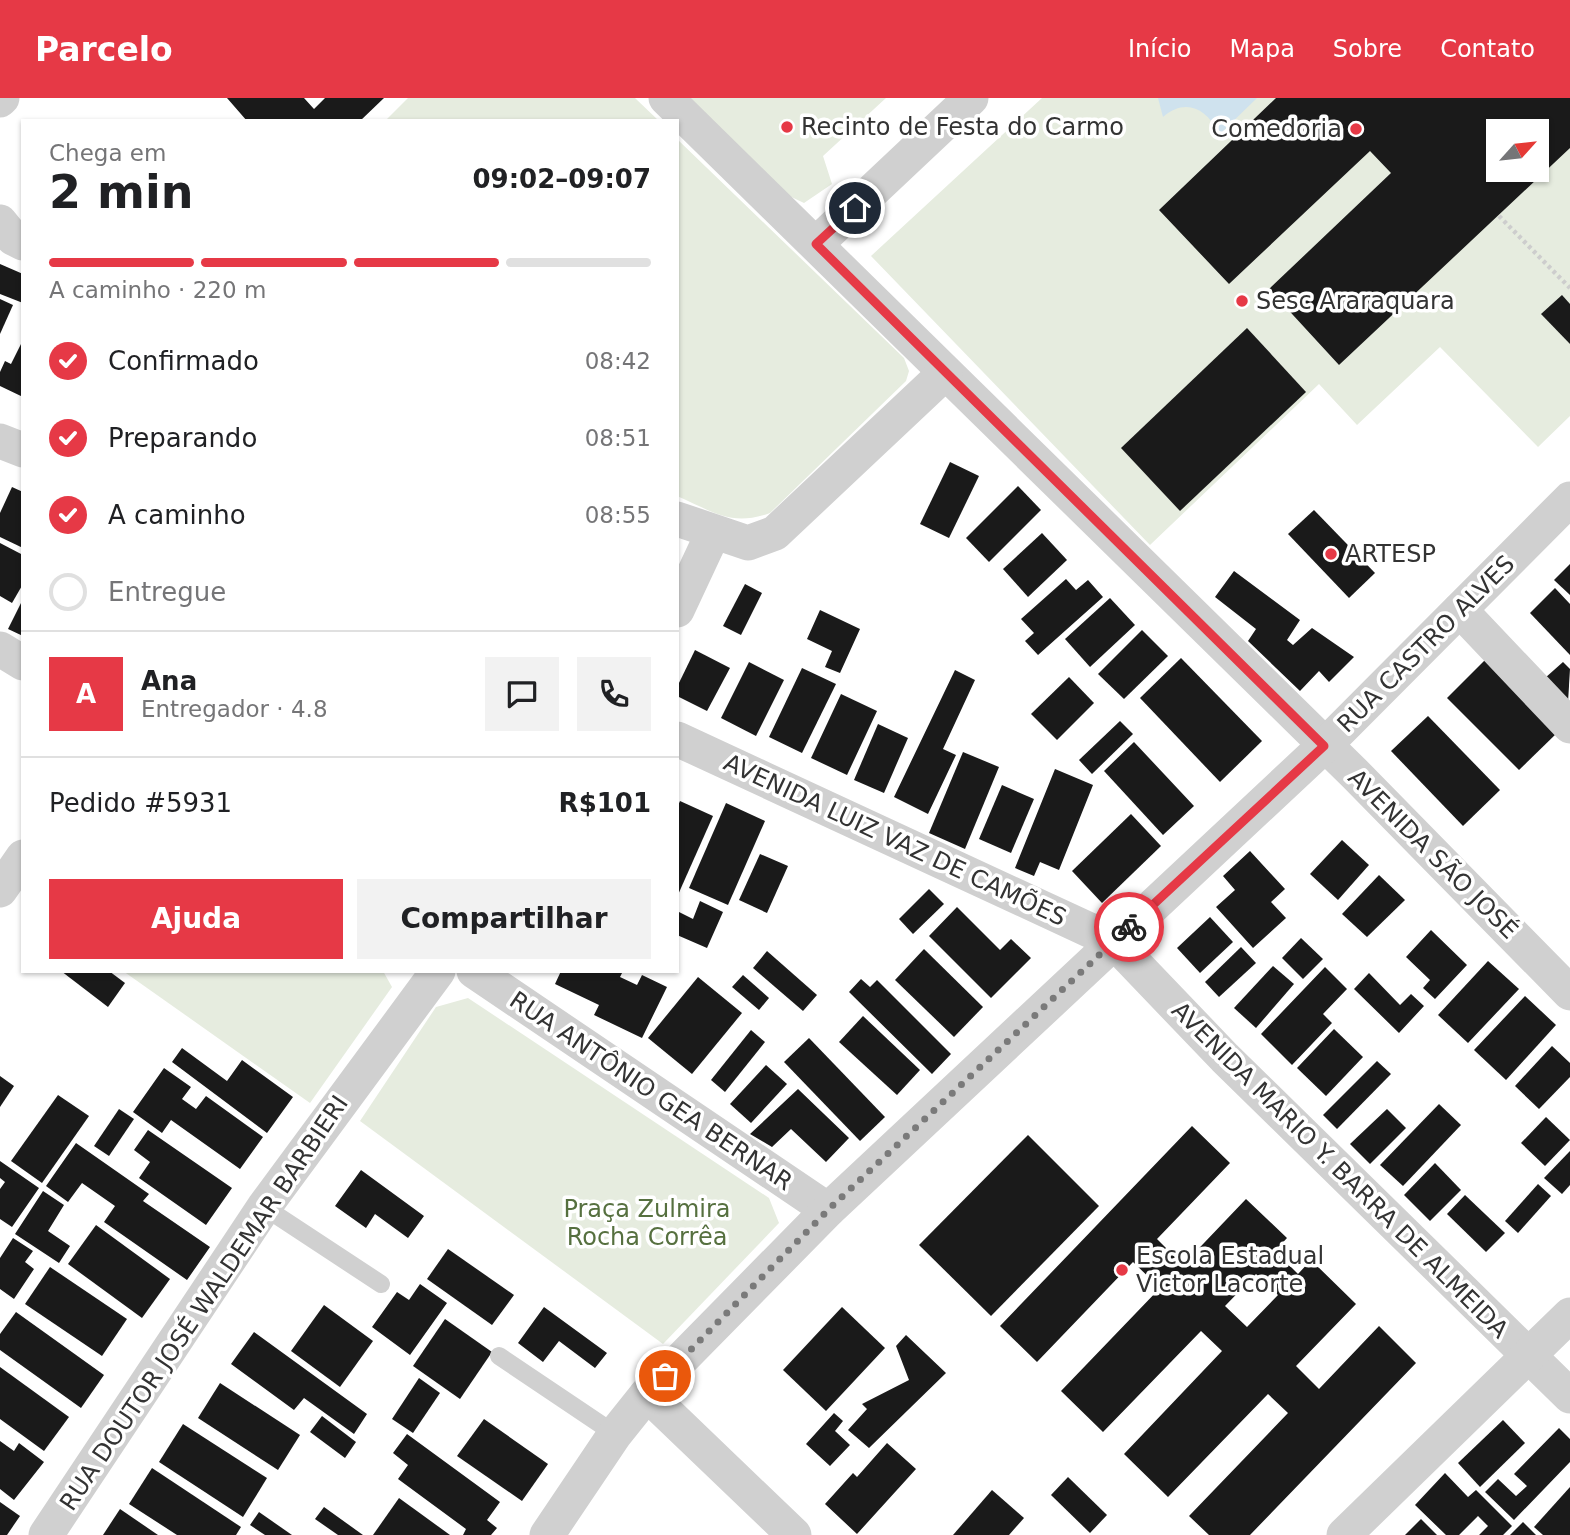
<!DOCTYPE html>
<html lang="pt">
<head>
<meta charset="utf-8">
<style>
	:root { --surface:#fff; --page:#f2f2f2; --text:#202124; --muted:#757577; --line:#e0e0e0; --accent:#e63946 }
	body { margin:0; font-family:"DejaVu Sans",sans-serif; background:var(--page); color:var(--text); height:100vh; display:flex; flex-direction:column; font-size:26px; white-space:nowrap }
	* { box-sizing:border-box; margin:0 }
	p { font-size:23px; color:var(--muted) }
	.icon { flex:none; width:38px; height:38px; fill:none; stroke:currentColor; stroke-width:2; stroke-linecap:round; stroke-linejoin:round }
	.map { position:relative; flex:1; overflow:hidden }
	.details { position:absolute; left:21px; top:21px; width:658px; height:854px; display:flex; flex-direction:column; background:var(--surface); border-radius:0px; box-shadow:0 2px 5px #0004 }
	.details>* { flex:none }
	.needle { width:46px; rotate:63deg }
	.tools { position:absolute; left:1486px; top:21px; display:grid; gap:14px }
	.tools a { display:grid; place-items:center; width:63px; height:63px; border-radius:0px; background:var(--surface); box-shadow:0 2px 5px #0004; font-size:35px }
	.pin { position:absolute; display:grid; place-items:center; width:60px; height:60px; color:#fff; margin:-30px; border:4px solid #fff; border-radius:50%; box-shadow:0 2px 7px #0007 }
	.courier { position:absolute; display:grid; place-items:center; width:70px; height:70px; margin:-35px; border:5px solid #e63946; border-radius:50%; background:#fff; color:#222; box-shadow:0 2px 9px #0007 }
	.overview em { font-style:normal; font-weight:800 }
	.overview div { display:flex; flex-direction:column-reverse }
	.overview { display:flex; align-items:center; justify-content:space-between; height:119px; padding:0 28px }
	h1 { font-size:46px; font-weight:800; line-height:52px }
	.bar { display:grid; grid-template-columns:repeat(4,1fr); gap:10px 7px; align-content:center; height:84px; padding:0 28px }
	.bar i { height:9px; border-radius:5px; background:var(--line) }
	.bar .active { background:var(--accent) }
	.bar p { grid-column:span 4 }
	.line { display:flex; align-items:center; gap:18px; padding:0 28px; border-top:2px solid var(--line) }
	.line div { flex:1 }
	.round { display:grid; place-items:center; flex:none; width:74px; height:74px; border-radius:0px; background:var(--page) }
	ol { padding:0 28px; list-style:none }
	li { display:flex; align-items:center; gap:21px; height:77px }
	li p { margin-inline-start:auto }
	li .icon { padding:7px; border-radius:50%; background:var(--accent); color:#fff; stroke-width:4 }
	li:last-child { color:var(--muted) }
	li i { width:38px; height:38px; border:4px solid var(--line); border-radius:50% }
	.cta { display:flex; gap:14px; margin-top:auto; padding:14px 28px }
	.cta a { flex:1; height:80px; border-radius:0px; background:var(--accent); color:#fff; font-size:28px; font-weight:800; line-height:80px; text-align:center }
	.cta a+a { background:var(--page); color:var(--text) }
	header { display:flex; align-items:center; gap:42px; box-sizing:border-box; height:98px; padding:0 35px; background:var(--accent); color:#fff }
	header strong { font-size:33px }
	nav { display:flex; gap:38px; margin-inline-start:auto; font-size:24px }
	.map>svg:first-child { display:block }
	.green { fill:#e6ecdf; fill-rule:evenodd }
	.water { fill:#cfe2ee }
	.building { fill:#1a1a1a; fill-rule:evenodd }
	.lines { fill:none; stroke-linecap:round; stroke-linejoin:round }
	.path { stroke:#cdcdcd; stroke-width:4.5; stroke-dasharray:3.5 3.5; stroke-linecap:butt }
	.service { stroke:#d0d0d0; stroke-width:18 }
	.minor { stroke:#d0d0d0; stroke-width:35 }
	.done { stroke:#7a7a7a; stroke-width:7; stroke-dasharray:0 12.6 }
	.route { stroke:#e63946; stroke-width:9 }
	.poi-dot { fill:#e63946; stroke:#fff; stroke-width:2.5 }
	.labels { text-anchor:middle; stroke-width:7; stroke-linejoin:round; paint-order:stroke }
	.poi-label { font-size:24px; fill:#333; stroke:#fff; text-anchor:start }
	.street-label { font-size:24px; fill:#333; stroke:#fff }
	.park-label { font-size:24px; fill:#56703f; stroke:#fff }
</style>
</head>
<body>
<header>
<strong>Parcelo</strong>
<nav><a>Início</a><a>Mapa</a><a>Sobre</a><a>Contato</a></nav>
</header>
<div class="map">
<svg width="1570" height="1437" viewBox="0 0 1570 1437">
	<rect width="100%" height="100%" fill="#fff"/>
	<g class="green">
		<path d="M408,0H635L659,23H385Z"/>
		<path d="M690,0H886L823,58L832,86L804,105L785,96Z"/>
		<path d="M1042,0H1570V318L1538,349L1440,249L1357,327L1319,286L1150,447L871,158ZM1498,33H1536V72H1498Z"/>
		<path d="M677,41L904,260L909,273L906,283L770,415C731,429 714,414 677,398Z"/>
		<path d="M123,873H383L392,889L310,1005Z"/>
		<path d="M468,900L769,1100L779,1125L663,1246L360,1023L436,909Z"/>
	</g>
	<path class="water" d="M1158,0H1257L1222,34H1218C1206,10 1185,0 1163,19Z"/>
	<g class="building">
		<path d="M227,0H304L314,11L325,0H384L360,23H247Z"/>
		<path d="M1276,0H1570V50L1339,267L1269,191L1391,75L1370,53L1229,186L1159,112ZM1498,33H1536V72H1498Z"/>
		<path d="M0,166L23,176V205L0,196Z"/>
		<path d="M1562,197L1570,206V246L1541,216Z"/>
		<path d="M0,201L13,207L0,236Z"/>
		<path d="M1247,230L1306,294L1180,413L1121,350Z"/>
		<path d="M23,242V299L0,288V274L5,263L11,266Z"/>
		<path d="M950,364L979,378L949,440L920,426Z"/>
		<path d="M1018,388L1041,412L989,464L966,440Z"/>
		<path d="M12,389L23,394V450L0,439V415Z"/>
		<path d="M1314,412L1375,475L1349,500L1288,436Z"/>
		<path d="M1042,435L1067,462L1028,499L1003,471Z"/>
		<path d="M0,445L23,457V486L12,505L0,498Z"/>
		<path d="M1570,466V497L1554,482Z"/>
		<path d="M1234,473L1300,522L1287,542L1293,547L1312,530L1354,559L1329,584L1319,573L1300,593L1248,543L1256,531L1215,499Z"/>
		<path d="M1066,481L1076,492L1088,482L1103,499L1038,557L1025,543L1034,535L1021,521Z"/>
		<path d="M745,486L762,495L741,537L723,528Z"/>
		<path d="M1555,490L1570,506V557L1530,515Z"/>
		<path d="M1110,500L1135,527L1090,569L1065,541Z"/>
		<path d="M23,501V538L8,531Z"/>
		<path d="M820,512L860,531L840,575L825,569L832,553L807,541Z"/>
		<path d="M1142,532L1168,558L1124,601L1098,576Z"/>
		<path d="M695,552L730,570L707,613L677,598V589Z"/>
		<path d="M1181,560L1262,643L1220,684L1140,600Z"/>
		<path d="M1486,561L1558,634L1519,672L1447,600Z"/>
		<path d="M749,564L784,582L756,638L721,620Z"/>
		<path d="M1563,564L1570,571L1568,604L1545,580Z"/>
		<path d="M802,570L836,586L802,655L769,639Z"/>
		<path d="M955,572L975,582L943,651L956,657L928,716L894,699Z"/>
		<path d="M1069,579L1094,605L1057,642L1031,616Z"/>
		<path d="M841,596L877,613L847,677L811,660Z"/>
		<path d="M1428,618L1500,692L1463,728L1391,653Z"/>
		<path d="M1120,623L1133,636L1092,676L1079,662Z"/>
		<path d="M878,626L908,640L884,695L854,682Z"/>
		<path d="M1134,644L1194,708L1163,737L1104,673Z"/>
		<path d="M963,654L999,669L965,751L929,735Z"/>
		<path d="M1055,671L1093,687L1059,772L1040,764L1034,778L1015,770Z"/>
		<path d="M1002,687L1034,701L1011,755L979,741Z"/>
		<path d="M680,703L713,718L677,799V710Z"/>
		<path d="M726,705L765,723L728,807L689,790Z"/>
		<path d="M1131,716L1161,748L1102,805L1072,773Z"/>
		<path d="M1342,742L1369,767L1338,802L1310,776Z"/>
		<path d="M1250,753L1285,791L1271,804L1286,820L1253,850L1216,809L1235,792L1223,778Z"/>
		<path d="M760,756L788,768L767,815L739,802Z"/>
		<path d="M1379,777L1405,802L1367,839L1342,816Z"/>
		<path d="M929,791L944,806L913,836L899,821Z"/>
		<path d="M700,803L723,814L707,850L677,837V813L693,821Z"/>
		<path d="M957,809L1000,852L1011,841L1031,860L991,900L929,838Z"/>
		<path d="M1210,819L1233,844L1200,875L1177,850Z"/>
		<path d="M1431,832L1467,867L1435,901L1423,890L1430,882L1406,859Z"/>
		<path d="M1301,840L1323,861L1303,881L1282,860Z"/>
		<path d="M1241,849L1256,865L1219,899L1205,884Z"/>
		<path d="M924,851L983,909L954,939L895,882Z"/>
		<path d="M767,853L817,897L803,913L753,870Z"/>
		<path d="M1488,863L1519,891L1468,945L1438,917Z"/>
		<path d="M1273,868L1294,886L1256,930L1234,910Z"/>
		<path d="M1325,869L1347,891L1323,916L1332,925L1292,967L1261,936Z"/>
		<path d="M61,873H109L125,885L108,909Z"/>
		<path d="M561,873H623L620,879L637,887L642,877L667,889L642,940L594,917L599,907L555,886Z"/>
		<path d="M1369,875L1400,907L1411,896L1424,908L1399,935L1354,891Z"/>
		<path d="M743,877L769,900L759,912L732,889Z"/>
		<path d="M698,879L742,915L692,976L648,940Z"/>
		<path d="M861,881L870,889L877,882L951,956L932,976L849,894Z"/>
		<path d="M1525,898L1556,927L1506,982L1474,952Z"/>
		<path d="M863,918L920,972L897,997L839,944Z"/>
		<path d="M1334,931L1363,959L1326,998L1297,970Z"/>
		<path d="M751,932L765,944L725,994L711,982Z"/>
		<path d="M809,940L885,1019L860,1043L784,964Z"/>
		<path d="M1552,948L1570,965V979L1539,1011L1515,988Z"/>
		<path d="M182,950L227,983L242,962L293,999L267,1035L172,964Z"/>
		<path d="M1377,963L1391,976L1337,1031L1323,1017Z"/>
		<path d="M766,967L787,986L751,1025L730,1006Z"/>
		<path d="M164,970L191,989L182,1001L196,1011L206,998L263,1039L240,1071L171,1022L162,1035L133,1014Z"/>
		<path d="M0,978L14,988L0,1009Z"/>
		<path d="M798,991L849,1040L826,1064L791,1031L772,1049L750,1036Z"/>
		<path d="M58,997L89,1018L42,1085L11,1063Z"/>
		<path d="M1439,1006L1461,1027L1403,1088L1380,1067Z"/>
		<path d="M119,1011L134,1021L109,1058L94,1048Z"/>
		<path d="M1387,1011L1406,1030L1370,1066L1350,1046Z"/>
		<path d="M1546,1019L1570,1042L1545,1068L1521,1045Z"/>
		<path d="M1192,1028L1230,1065L1157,1141L1183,1167L1246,1101L1287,1140L1275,1153L1298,1176L1311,1162L1356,1206L1296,1268L1319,1291L1379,1228L1416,1265L1250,1437H1209L1189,1418L1288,1315L1268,1296L1168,1399L1124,1356L1222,1253L1201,1233L1103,1334L1061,1293L1160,1190L1133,1164L1037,1264L1000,1228ZM1256,1176L1278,1197L1247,1229L1225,1208Z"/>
		<path d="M148,1032L232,1090L206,1127L139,1080L150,1064L134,1052Z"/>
		<path d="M1028,1037L1099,1108L991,1218L919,1147Z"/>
		<path d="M76,1045L149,1096L143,1103L210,1149L187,1182L104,1124L115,1108L82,1085L68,1104L46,1088Z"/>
		<path d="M1570,1053V1087L1562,1096L1544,1080Z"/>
		<path d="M0,1063L39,1090L12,1129L0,1121V1091L5,1084L0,1080Z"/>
		<path d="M1435,1065L1461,1092L1430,1123L1404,1097Z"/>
		<path d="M361,1072L424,1118L408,1140L375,1116L366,1130L335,1108Z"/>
		<path d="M1538,1086L1551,1098L1518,1135L1505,1123Z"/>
		<path d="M43,1093L64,1107L48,1133L70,1148L59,1165L15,1136Z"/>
		<path d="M1465,1097L1505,1135L1486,1154L1447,1116Z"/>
		<path d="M96,1127L170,1181L142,1220L68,1166Z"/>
		<path d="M13,1140L33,1153L25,1164L34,1171L14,1201L0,1191V1160Z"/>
		<path d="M448,1151L514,1197L492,1227L427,1181Z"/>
		<path d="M50,1169L127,1221L102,1258L25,1206Z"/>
		<path d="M420,1186L447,1205L410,1257L372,1229L397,1194L409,1202Z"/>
		<path d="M324,1207L373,1243L340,1289L291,1253Z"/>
		<path d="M544,1209L607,1255L595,1270L559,1243L543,1264L518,1245Z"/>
		<path d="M842,1209L885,1250L826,1313L783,1272Z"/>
		<path d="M16,1214L104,1277L81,1310L0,1252V1236Z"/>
		<path d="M445,1221L492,1254L460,1301L413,1268Z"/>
		<path d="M254,1234L367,1316L354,1336L304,1300L294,1312L231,1266Z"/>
		<path d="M906,1237L946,1275L869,1350L848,1332L867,1311L862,1306L909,1282L896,1248Z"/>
		<path d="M0,1269L69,1319L44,1353L0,1321Z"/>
		<path d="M419,1280L440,1295L413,1335L392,1321Z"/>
		<path d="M220,1285L300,1337L278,1372L198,1320Z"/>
		<path d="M834,1315L843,1323L835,1333L850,1347L830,1368L806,1346Z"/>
		<path d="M322,1318L356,1344L345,1360L310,1334Z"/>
		<path d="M484,1321L548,1366L522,1403L457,1358Z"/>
		<path d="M1503,1322L1525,1345L1480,1389L1458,1365Z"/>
		<path d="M183,1326L267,1380L243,1419L159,1364Z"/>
		<path d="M1559,1330L1570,1341V1364L1514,1422L1485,1394L1498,1381L1516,1398L1527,1388L1514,1376Z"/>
		<path d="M407,1336L500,1404L487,1422L497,1430L491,1437H463L466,1431L398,1381L408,1367L393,1355Z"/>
		<path d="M0,1343L14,1353L19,1345L44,1364L14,1402L0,1391Z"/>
		<path d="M887,1345L916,1371L857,1436L825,1406L853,1375L857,1379Z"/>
		<path d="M152,1370L241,1429L236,1437H177L129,1406Z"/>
		<path d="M1445,1375L1468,1399L1476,1392L1512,1428L1503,1437H1479L1488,1428L1478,1418L1459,1437H1446L1415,1407Z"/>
		<path d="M1068,1379L1107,1417L1090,1435L1051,1397Z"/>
		<path d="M1570,1389V1437H1543L1534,1429Z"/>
		<path d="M992,1392L1024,1420L1009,1437H953Z"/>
		<path d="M399,1400L450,1437H373Z"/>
		<path d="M0,1404L20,1418L7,1437H0Z"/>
		<path d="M324,1409L363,1437H338L315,1421Z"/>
		<path d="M120,1411L158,1437H103Z"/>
		<path d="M259,1414L292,1437H265L250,1427Z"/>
		<path d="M1421,1421L1437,1437H1405Z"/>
		<path d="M1523,1424L1536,1437H1510Z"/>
	</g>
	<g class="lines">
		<path class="path" d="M1499,118L1570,190"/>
		<g class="service">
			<path d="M264,1109L381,1186"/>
			<path d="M499,1258L615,1336"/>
		</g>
		<g class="minor">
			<path d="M666,0L1355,676L1570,895"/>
			<path d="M0,2L2,0"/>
			<path d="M0,124L13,140L23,145"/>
			<path d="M816,146L971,0"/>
			<path d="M0,343L23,352"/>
			<path d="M677,421L748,445L775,435L945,275"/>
			<path d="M677,512L713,435"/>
			<path d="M1460,512L1570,628"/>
			<path d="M0,551L23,565"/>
			<path d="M677,641L1113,843L1225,960L1570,1298"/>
			<path d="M0,792L23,759"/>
			<path d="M474,873L828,1112"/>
			<path d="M647,1296L794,1437"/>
			<path d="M46,1437L264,1109L438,873"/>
			<path d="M547,1437L615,1336L647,1296L828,1112L1324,648L1570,401"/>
			<path d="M1344,1437L1570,1217"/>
		</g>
	</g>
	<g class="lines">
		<path class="done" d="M665,1278L828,1112L1129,829"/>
		<path class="route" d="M855,110L816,146L1324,648L1129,829"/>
	</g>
	<g class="poi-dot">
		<circle cx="787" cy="29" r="7"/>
		<circle cx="1356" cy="31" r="7"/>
		<circle cx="1242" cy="203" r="7"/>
		<circle cx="1331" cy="456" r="7"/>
		<circle cx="1122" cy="1172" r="7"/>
	</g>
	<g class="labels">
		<g class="poi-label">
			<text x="801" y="37">Recinto de Festa do Carmo</text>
			<text x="1342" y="39" text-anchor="end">Comedoria</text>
			<text x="1256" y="211">Sesc Araraquara</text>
			<text x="1345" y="464">ARTESP</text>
			<text x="1136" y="1166">Escola Estadual<tspan x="1136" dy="28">Victor Lacorte</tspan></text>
		</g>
		<g class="street-label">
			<text transform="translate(1426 546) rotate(-45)" y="8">RUA CASTRO ALVES</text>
			<text transform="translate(895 742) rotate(25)" y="8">AVENIDA LUIZ VAZ DE CAMÕES</text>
			<text transform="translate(1433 756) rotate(45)" y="8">AVENIDA SÃO JOSÉ</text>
			<text transform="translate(651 993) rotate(34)" y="8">RUA ANTÔNIO GEA BERNAR</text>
			<text transform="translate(1340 1072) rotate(45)" y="8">AVENIDA MARIO Y. BARRA DE ALMEIDA</text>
			<text transform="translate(204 1205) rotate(-56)" y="8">RUA DOUTOR JOSÉ WALDEMAR BARBIERI</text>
		</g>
		<g class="park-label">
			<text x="647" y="1119">Praça Zulmira<tspan x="647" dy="28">Rocha Corrêa</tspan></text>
		</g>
	</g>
</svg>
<div class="tools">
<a><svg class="needle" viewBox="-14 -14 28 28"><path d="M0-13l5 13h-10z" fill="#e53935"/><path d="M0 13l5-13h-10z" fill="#757577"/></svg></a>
</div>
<div class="pin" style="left:665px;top:1278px;background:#ea580c"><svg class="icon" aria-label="bag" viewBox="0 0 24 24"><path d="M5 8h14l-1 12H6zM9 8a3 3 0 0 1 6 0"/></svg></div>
<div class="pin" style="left:855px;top:110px;background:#1f2937"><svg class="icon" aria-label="home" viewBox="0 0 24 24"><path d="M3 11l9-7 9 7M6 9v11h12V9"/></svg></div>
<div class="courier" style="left:1129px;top:829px"><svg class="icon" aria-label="bike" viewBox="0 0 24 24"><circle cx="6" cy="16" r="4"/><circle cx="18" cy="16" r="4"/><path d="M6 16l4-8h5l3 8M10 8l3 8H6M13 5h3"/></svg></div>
<section class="details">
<div class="overview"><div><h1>2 min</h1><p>Chega em</p></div><em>09:02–09:07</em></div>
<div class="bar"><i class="active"></i><i class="active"></i><i class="active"></i><i></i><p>A caminho · 220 m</p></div>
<ol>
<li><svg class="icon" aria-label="check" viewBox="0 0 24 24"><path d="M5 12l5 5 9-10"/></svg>Confirmado<p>08:42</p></li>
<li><svg class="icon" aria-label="check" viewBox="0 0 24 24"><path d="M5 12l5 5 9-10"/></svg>Preparando<p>08:51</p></li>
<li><svg class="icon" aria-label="check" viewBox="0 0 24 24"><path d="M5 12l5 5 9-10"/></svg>A caminho<p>08:55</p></li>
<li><i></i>Entregue</li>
</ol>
<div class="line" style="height:126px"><b class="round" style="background:var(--accent);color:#fff">A</b><div><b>Ana</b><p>Entregador · 4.8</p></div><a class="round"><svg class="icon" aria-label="chat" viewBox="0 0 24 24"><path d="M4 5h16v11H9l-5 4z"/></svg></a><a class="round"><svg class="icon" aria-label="phone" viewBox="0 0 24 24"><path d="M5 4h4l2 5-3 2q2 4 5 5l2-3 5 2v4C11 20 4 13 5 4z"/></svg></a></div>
<div class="line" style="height:91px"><div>Pedido #5931</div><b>R$101</b></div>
<div class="cta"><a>Ajuda</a><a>Compartilhar</a></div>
</section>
</div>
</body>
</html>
